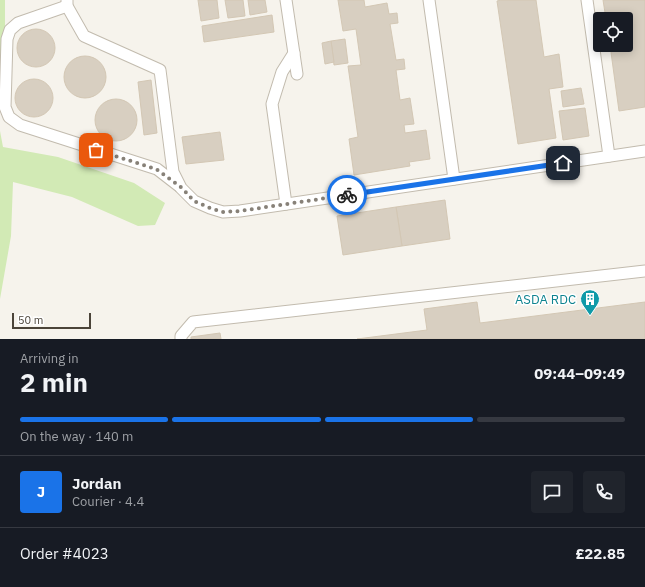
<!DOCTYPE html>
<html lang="en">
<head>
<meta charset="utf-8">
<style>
	:root { --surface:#171b24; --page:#20242c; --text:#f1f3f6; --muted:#9ea1a6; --line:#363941; --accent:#1a73e8 }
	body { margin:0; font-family:"IBM Plex Sans",sans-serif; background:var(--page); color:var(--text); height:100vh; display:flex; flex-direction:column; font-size:15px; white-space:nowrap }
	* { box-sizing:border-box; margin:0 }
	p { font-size:13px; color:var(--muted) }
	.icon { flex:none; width:22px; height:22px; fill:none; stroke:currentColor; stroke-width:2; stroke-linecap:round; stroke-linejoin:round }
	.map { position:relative; height:339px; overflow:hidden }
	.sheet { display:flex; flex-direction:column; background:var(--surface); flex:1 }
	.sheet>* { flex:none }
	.tools { position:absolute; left:593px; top:12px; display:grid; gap:8px }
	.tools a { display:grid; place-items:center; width:40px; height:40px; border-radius:4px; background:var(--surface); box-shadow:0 2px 10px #0003; font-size:20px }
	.scale { position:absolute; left:12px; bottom:10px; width:79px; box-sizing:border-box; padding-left:4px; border:2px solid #4b4439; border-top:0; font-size:11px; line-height:14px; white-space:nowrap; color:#4b4439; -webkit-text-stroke:3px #fff; paint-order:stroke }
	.pin { position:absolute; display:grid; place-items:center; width:34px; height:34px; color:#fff; margin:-17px; border-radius:8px; box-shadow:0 2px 6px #0006 }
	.courier { position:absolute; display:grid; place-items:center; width:40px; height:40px; margin:-20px; border:3px solid #1a73e8; border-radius:50%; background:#fff; color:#222; box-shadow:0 1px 5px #0007 }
	.head em { font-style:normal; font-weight:800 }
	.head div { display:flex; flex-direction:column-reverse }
	.head { display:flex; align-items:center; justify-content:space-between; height:68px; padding:0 20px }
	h1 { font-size:26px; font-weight:800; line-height:30px }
	.bar { display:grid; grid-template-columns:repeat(4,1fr); gap:6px 4px; align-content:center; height:48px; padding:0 20px }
	.bar i { height:5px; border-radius:3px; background:var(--line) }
	.bar .active { background:var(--accent) }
	.bar p { grid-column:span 4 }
	.line { display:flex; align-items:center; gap:10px; padding:0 20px; border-top:1px solid var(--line) }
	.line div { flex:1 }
	.round { display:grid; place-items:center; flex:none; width:42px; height:42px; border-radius:4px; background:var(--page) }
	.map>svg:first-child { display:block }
	.green { fill:#d2eab5 }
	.building { fill:#d8cfc1; stroke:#d3c7b4 }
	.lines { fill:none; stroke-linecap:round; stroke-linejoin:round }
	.minor-casing { stroke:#c2bbae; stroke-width:13 }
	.minor { stroke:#fff; stroke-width:11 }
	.done { stroke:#878178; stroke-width:4; stroke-dasharray:0 7.2 }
	.route { stroke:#1a73e8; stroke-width:5 }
	.labels { text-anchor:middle; stroke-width:3; stroke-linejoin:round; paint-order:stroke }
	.culture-label { font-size:13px; fill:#0d838f; stroke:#fff; text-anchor:end }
</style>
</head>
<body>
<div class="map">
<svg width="645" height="339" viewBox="0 0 645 339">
	<rect width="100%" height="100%" fill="#f6f3ec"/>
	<g class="green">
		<path d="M0,0H5V78L0,108Z"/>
		<path d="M0,131L3,147L58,157L134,183L165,203L155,225L138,226L72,197L13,182L11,236L0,299Z"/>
	</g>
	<g class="building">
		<path d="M198,0H217L219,18L201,21Z"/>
		<path d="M225,0H243L245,16L228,18Z"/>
		<path d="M248,0H265L267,12L250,15Z"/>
		<path d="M338,0H364L365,7L387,3L389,14L397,13L398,23L390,24L396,60L404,59L405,69L396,70L400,100L410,98L414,124L404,125L405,133L426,130L430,159L409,162L410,166L354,175L349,139L358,137L348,66L361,65L356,29L343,31Z"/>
		<path d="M501,0H536L544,57L559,54L563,87L549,89L556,138L518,144L497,1Z"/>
		<path d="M603,0H645V107L619,111L610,45H626V19H606Z"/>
		<path d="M272,15L274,32L204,42L202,26Z"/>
		<circle cx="36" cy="48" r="19"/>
		<path d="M345,39L348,63L334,65L331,41Z"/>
		<path d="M331,41L334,62L325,64L322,43Z"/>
		<circle cx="85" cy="77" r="21"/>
		<circle cx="34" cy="98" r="19"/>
		<path d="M151,80L157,133L144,135L138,82Z"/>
		<path d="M581,88L584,104L563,107L561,91Z"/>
		<circle cx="116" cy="120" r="21"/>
		<path d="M585,108L589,136L563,140L559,111Z"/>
		<path d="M220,132L224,160L186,164L182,137Z"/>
		<path d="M445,200L450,239L402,246L396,207Z"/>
		<path d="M396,207L402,246L343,255L337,216Z"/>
		<path d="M477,302L480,323L645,302V339H357L427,330L424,309Z"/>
		<path d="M220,333L221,339H191V337Z"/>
	</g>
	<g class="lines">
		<defs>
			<g id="minor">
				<path d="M67,0V6L84,36L160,70L173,172L181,188L194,201L210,208L223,212L240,211L645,151"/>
				<path d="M286,0L297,74"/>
				<path d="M429,0L454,179"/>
				<path d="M587,0L609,156"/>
				<path d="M67,6L18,23L10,30L7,39L5,107L9,117L20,125L157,169L179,186"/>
				<path d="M286,204L272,104L282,72L294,53"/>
				<path d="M181,339V336L193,322L645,271"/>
			</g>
		</defs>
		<use href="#minor" class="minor-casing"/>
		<use href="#minor" class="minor"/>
	</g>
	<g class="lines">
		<path class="done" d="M96,150L156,169L182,188L194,201L210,208L223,212L240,211L347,195"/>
		<path class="route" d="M347,195L563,163"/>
	</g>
	<defs>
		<symbol id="building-pin" viewBox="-11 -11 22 30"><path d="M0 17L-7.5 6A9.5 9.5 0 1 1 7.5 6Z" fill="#0f9aa8" stroke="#fff"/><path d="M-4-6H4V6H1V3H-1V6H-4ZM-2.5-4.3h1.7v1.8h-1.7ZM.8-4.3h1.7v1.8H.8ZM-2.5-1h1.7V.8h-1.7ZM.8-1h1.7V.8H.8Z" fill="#fff"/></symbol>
	</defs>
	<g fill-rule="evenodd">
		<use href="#building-pin" x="579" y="288" width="22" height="30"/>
	</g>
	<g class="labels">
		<g class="culture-label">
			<text x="576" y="304">ASDA RDC</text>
		</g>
	</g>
</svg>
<div class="tools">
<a><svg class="icon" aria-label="locate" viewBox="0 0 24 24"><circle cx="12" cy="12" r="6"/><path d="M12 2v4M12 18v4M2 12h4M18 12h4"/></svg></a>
</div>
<div class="scale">50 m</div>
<div class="pin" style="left:96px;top:150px;background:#ea580c"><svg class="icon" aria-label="bag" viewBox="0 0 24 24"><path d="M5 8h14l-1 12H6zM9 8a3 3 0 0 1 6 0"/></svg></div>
<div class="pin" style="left:563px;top:163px;background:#1f2937"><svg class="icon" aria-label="home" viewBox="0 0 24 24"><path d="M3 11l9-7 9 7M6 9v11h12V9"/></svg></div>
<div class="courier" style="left:347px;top:195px"><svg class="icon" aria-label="bike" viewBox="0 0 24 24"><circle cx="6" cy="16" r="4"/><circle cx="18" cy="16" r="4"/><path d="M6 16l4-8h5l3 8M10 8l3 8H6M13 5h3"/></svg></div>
</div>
<section class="sheet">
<div class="head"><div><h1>2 min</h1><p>Arriving in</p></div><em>09:44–09:49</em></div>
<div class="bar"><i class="active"></i><i class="active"></i><i class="active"></i><i></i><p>On the way · 140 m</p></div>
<div class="line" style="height:72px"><b class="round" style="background:var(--accent);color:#fff">J</b><div><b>Jordan</b><p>Courier · 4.4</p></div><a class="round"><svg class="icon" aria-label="chat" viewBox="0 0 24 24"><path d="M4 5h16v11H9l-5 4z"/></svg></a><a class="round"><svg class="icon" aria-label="phone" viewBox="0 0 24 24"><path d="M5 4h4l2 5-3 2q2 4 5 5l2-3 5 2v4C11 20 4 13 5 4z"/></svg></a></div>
<div class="line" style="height:52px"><div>Order #4023</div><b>£22.85</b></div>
</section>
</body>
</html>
